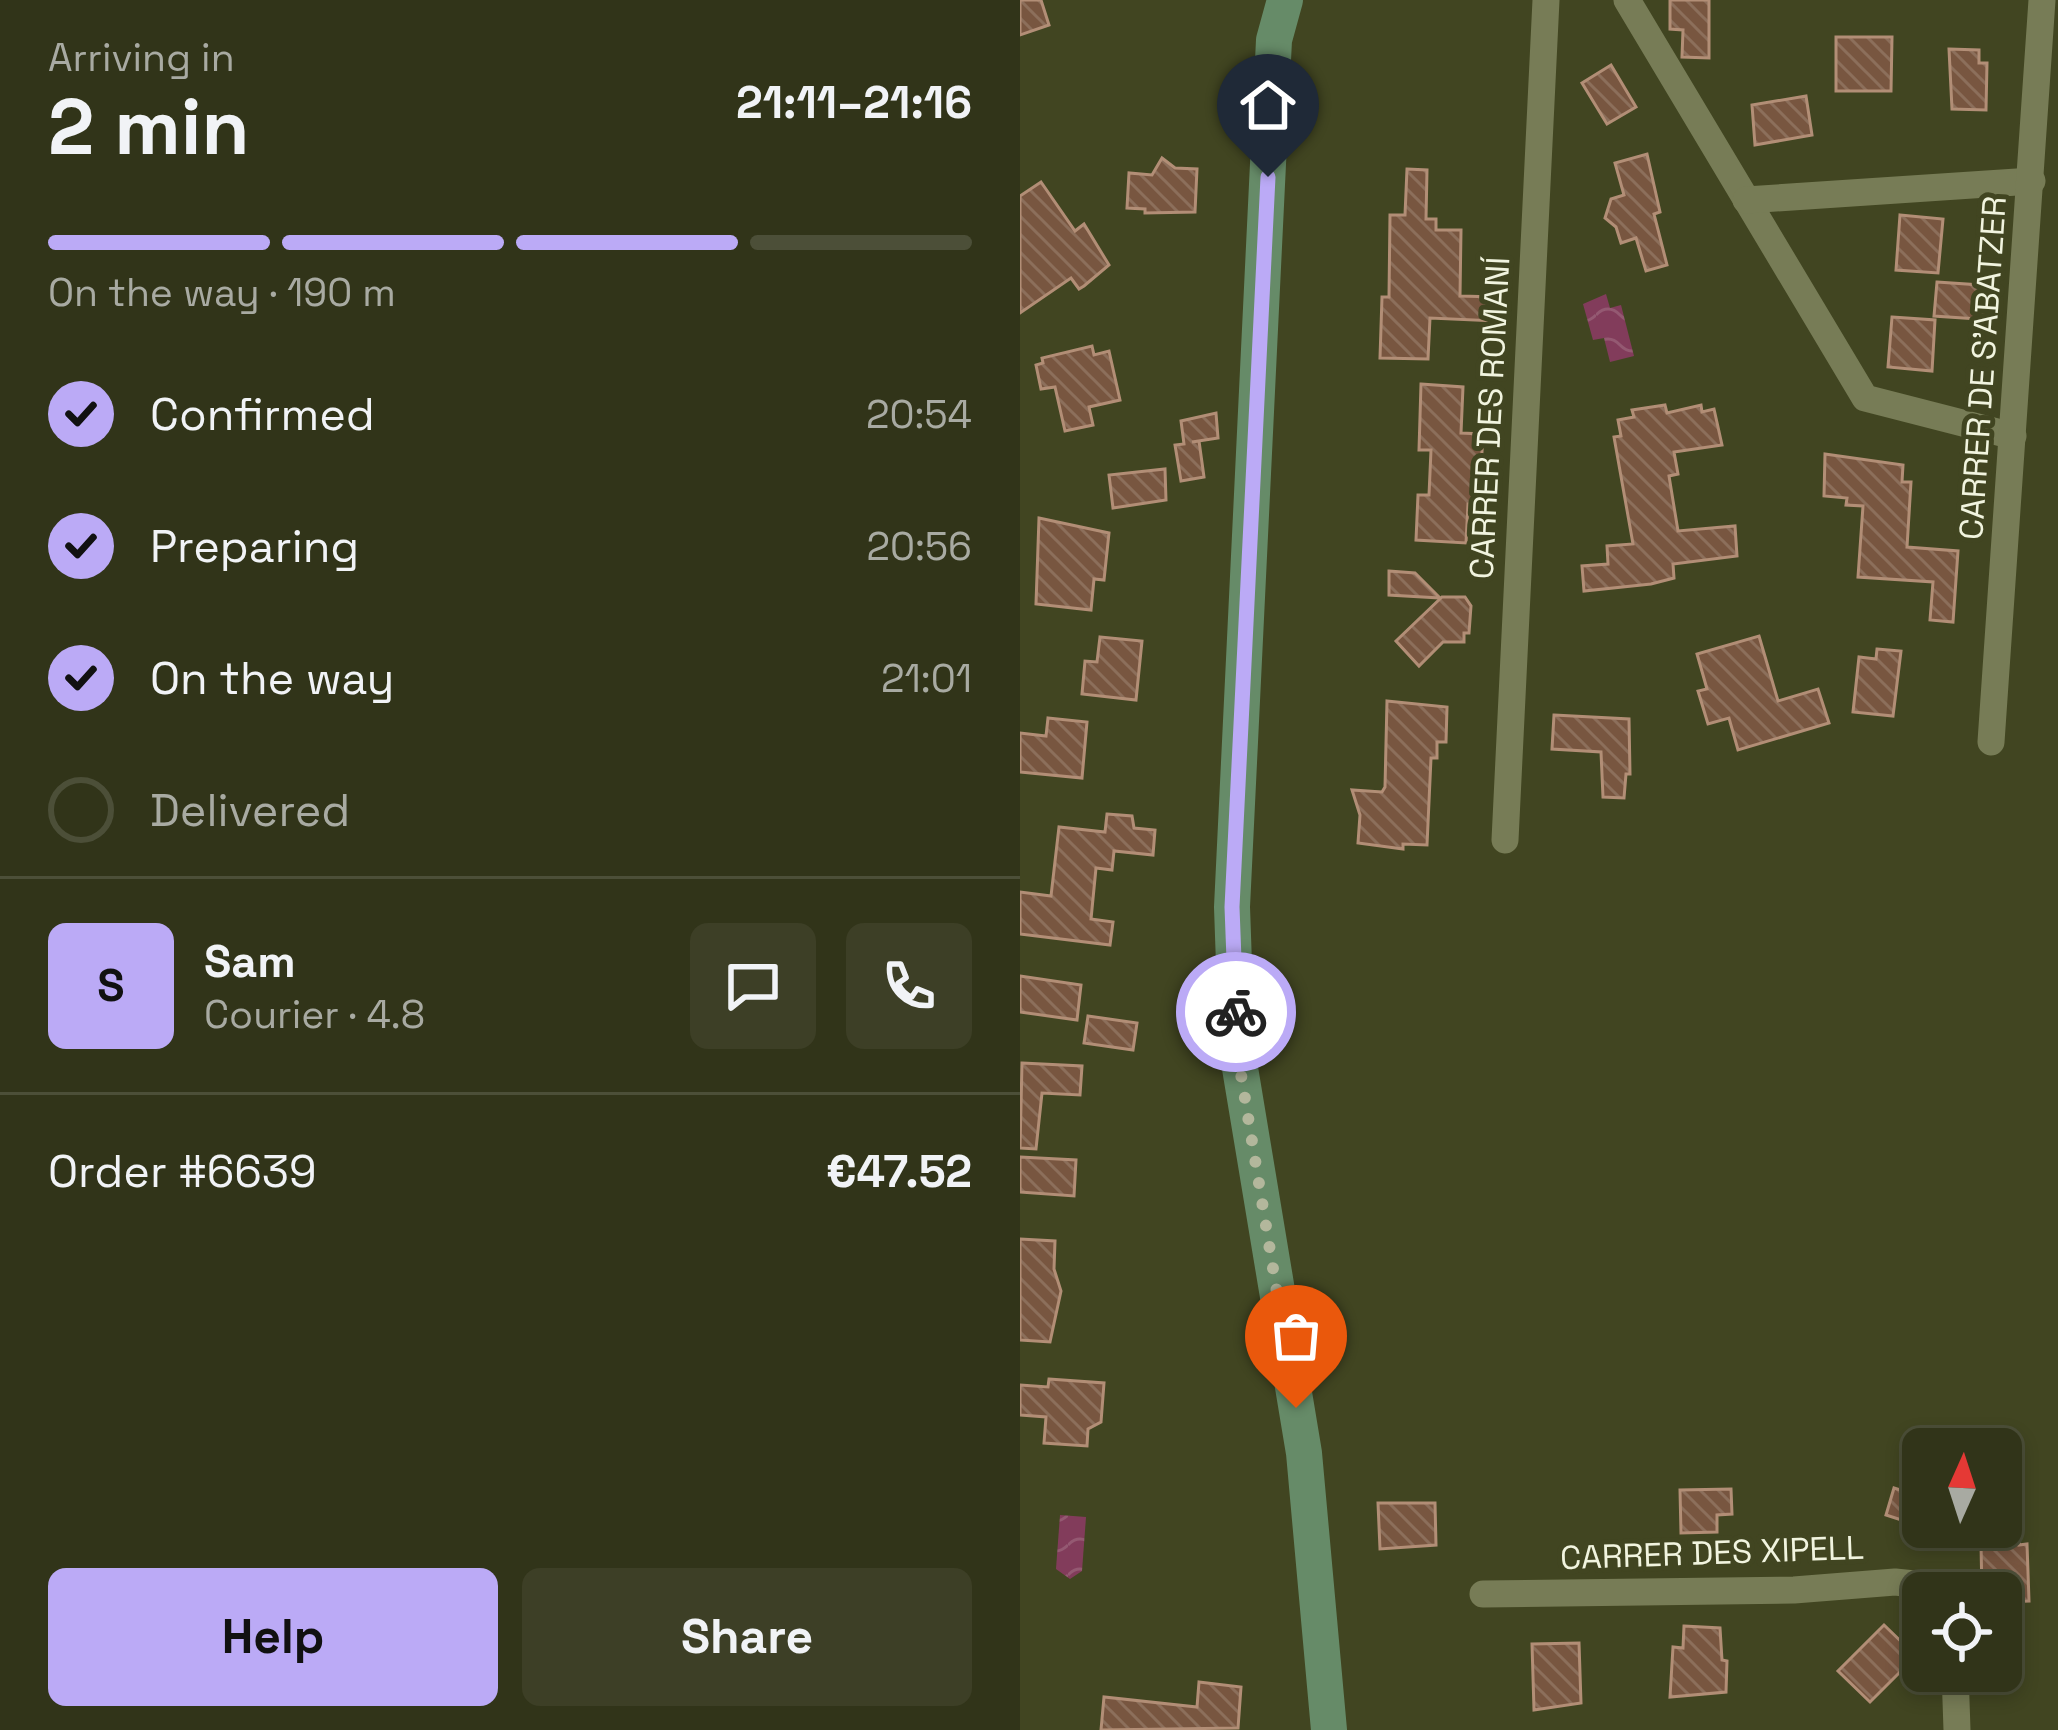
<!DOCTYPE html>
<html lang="en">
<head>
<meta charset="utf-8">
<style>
	:root { --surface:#313419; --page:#3d3f26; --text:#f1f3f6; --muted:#a8aaa2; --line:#4c4f38; --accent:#bbaaf6 }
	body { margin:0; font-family:"Space Grotesk",sans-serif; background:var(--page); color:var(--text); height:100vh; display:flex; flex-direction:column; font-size:45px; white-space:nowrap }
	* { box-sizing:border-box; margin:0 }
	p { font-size:39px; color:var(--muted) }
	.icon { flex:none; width:66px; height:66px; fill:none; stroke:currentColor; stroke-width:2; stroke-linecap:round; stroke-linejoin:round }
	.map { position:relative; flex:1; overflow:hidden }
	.side { display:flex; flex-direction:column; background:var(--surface); width:1020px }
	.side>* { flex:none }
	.needle { width:78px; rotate:3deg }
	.tools { position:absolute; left:882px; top:1428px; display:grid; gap:24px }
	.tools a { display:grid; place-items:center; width:120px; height:120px; border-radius:18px; background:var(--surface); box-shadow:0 6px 18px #0003,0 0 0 3px var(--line); font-size:60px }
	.pin { position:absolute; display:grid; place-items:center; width:102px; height:102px; color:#fff; margin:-123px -51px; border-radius:50% 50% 50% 0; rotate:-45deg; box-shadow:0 0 12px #0007 }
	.pin .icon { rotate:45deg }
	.courier { position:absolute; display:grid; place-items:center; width:120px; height:120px; margin:-60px; border:9px solid #bbaaf6; border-radius:50%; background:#fff; color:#222; box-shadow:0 3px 15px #0007 }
	.head em { font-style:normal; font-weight:700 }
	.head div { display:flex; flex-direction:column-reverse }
	.head { display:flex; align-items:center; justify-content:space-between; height:204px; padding:0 48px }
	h1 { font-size:78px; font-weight:700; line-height:90px }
	.bar { display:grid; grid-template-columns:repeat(4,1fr); gap:18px 12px; align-content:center; height:144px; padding:0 48px }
	.bar i { height:15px; border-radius:9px; background:var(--line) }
	.bar .active { background:var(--accent) }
	.bar p { grid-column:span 4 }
	.line { display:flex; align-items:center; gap:30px; padding:0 48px; border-top:3px solid var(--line) }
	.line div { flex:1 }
	.round { display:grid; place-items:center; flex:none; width:126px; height:126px; border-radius:18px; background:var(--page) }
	ol { padding:0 48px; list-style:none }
	li { display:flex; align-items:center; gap:36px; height:132px }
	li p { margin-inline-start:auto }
	li .icon { padding:12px; border-radius:50%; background:var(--accent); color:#111; stroke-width:4 }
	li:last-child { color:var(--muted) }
	li i { width:66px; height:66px; border:6px solid var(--line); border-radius:50% }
	.primary-button { display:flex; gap:24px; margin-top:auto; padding:24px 48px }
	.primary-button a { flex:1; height:138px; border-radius:18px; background:var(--accent); color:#111; font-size:48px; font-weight:700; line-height:138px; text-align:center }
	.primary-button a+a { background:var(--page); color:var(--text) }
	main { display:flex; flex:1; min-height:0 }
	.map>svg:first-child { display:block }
	.water { fill:url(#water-waves) }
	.building { fill:url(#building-back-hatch); stroke:#b28e76; stroke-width:3 }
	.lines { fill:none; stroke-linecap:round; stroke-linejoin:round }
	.minor { stroke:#777c56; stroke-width:27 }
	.secondary { stroke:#668b68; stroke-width:36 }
	.done { stroke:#b3b79c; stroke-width:12; stroke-dasharray:0 21.6 }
	.route { stroke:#bbaaf6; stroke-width:15 }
	.labels { text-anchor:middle; stroke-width:10; stroke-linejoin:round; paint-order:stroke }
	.street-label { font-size:33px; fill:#f1f4df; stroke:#414521 }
</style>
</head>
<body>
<main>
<section class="side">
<div class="head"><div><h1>2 min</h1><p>Arriving in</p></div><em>21:11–21:16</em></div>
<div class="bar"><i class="active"></i><i class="active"></i><i class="active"></i><i></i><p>On the way · 190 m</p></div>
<ol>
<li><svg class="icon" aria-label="check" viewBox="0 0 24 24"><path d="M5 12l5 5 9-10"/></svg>Confirmed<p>20:54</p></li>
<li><svg class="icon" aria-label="check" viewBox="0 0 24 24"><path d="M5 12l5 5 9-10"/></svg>Preparing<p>20:56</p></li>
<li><svg class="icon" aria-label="check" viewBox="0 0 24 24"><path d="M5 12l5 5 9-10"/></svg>On the way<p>21:01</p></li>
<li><i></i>Delivered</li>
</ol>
<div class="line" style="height:216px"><b class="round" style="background:var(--accent);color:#111">S</b><div><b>Sam</b><p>Courier · 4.8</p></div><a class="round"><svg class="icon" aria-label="chat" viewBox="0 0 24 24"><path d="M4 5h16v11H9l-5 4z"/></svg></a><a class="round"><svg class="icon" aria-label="phone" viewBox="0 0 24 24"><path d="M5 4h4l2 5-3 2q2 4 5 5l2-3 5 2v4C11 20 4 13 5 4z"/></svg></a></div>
<div class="line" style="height:156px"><div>Order #6639</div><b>€47.52</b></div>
<div class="primary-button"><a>Help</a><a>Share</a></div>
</section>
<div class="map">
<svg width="1038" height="1730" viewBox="0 0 1038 1730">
	<defs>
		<pattern id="water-waves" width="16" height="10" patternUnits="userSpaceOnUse" patternTransform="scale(3)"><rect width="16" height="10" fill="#823c5b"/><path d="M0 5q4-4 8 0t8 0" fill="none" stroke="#945972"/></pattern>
		<pattern id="building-back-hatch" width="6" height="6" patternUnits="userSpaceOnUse" patternTransform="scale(3)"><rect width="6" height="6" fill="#785640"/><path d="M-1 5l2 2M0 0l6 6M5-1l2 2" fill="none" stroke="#8c6f5b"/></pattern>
	</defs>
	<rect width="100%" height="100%" fill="#414521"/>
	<g class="water">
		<path d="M586,294L590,308L601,305L614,356L590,362L584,338L573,340L563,304Z"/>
		<path d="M40,1515L66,1517L62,1571L50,1579L36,1569Z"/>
	</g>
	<g class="building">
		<path d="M0,0H21L29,25L0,35Z"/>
		<path d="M650,0H689V58L662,57L663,30L650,29Z"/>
		<path d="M816,37H872L871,91H816Z"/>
		<path d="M929,49L959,50V63H967L966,110L932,109Z"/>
		<path d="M591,65L616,107L587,124L562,83Z"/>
		<path d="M786,96L792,135L735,145L732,105Z"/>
		<path d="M627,154L640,212L634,214L647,265L626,271L616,238L601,243L596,227L585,218L591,199L604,195L595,163Z"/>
		<path d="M142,158L155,168L177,169L175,212L125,213V209L107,208L109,173L132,175Z"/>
		<path d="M387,169L407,170L406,219H416V230H441L440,296L477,297L476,321L410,318L408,359L360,358L362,297H369L370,215H385Z"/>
		<path d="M21,182L55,231L64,224L89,265L64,286L59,289L51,278L0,313V196Z"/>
		<path d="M880,215L923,219L918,273L876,270Z"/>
		<path d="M917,282L975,286L972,320L914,316Z"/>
		<path d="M872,317L915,320L912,371L868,367Z"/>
		<path d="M72,346L74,355L89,351L100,400L69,407L73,425L45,431L35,387L21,389L16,365L23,363L22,358Z"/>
		<path d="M401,384L443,387L441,433L463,434L459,504H448L446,543L396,540L398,495H409L411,450H399Z"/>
		<path d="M645,405L647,413L681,405L682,412L694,409L702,445L654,452L658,474L649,476L658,531L715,526L717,556L653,564L654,578L631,584L564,591L562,566L588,564L587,546L613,544L594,437L601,436L598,420L614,417L612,410Z"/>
		<path d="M196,413L198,438L172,442L179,441L184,477L161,481L155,445L164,444L161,421Z"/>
		<path d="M805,454L883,465L882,482H891L887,547L938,551L933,622L910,620L913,582L838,577L843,506L826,505L827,498L804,496Z"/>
		<path d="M145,469L146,500L93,508L89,475Z"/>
		<path d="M19,518L89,533L84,580L74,579L71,610L16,604Z"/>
		<path d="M369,571L395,573L420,598L369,595Z"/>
		<path d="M422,597H445L451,606L449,633H444V642H423L399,666L376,641Z"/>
		<path d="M739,636L758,701L798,689L809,723L718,750L709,718L688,724L678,691L687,689L677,654Z"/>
		<path d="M80,637L122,641L116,700L62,694L65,661L77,662Z"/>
		<path d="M857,649L881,651L873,716L833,712L839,657L856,659Z"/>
		<path d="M367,701L427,707L426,742H417V758H411L407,845L383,844V849L338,843L340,815L332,790L362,792L365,787Z"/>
		<path d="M534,715L609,719L610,774H606L604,798L583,797L581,752L532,749Z"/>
		<path d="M28,718L67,722L62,778L0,772V733L26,736Z"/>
		<path d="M87,814L112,816L114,828L135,830L133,855L94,851L92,870L76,868L71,919L93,922L90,945L0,934V892L31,896L39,827L85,832Z"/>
		<path d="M0,976L61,985L57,1020L0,1012Z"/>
		<path d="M68,1016L117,1023L113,1050L64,1043Z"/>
		<path d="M2,1063L62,1066L60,1095L22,1093L16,1149L0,1148Z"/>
		<path d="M0,1157L56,1160L54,1196L0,1192Z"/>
		<path d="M0,1239L35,1241L34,1269L41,1291L30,1342L0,1340Z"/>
		<path d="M29,1379L84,1383L81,1422L68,1429L67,1446L24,1443L26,1417L0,1415V1385L28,1387Z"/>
		<path d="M874,1488L903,1497V1527L866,1515Z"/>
		<path d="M711,1489L712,1514L697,1515V1532L661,1533L660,1490Z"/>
		<path d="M358,1503H415L416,1545L360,1549Z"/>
		<path d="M999,1528V1545L1007,1544L1009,1601L981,1602V1593H962L961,1545H968L967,1529Z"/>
		<path d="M864,1625L896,1656L850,1702L818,1671Z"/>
		<path d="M664,1626L700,1628L702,1660L707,1661L706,1692L650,1697L653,1647L663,1648Z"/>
		<path d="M559,1643L561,1703L514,1710L512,1644Z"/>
		<path d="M179,1682L221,1687L218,1728L81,1730L84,1697L177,1707Z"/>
	</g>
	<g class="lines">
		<g class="minor">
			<path d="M607,0L845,398L993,436"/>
			<path d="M726,200L1012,181"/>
			<path d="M971,742L1022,0"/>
			<path d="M485,840L526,0"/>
			<path d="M463,1594L774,1590L875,1582L914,1586L919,1593"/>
			<path d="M935,1671L937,1730"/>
		</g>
		<path class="secondary" d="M265,0L254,40L212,907L217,1050L284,1453L309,1730"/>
	</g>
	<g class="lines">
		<path class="done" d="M216,1012L217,1050L276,1408"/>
		<path class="route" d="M216,1012L212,907L248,177"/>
	</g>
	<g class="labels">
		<g class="street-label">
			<text transform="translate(962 368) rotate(-86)" y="12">CARRER DE S'ABATZER</text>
			<text transform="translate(469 418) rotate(-87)" y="12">CARRER DES ROMANÍ</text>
			<text transform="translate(692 1552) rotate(-2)" y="12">CARRER DES XIPELL</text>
		</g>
	</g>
</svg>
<div class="tools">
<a><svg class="needle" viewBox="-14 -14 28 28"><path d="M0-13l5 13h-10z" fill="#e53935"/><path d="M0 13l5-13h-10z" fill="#a8aaa2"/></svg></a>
<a><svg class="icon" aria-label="locate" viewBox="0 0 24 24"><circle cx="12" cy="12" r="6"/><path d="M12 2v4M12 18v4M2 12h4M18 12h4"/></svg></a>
</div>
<div class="pin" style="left:276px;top:1408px;background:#ea580c"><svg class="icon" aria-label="bag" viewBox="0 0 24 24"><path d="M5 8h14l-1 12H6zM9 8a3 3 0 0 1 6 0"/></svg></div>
<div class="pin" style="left:248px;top:177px;background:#1f2937"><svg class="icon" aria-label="home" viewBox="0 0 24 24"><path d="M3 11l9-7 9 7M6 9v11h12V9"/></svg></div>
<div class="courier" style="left:216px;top:1012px"><svg class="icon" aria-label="bike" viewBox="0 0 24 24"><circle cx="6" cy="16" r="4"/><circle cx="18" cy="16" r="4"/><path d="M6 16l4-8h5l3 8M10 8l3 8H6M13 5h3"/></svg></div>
</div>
</main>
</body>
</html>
